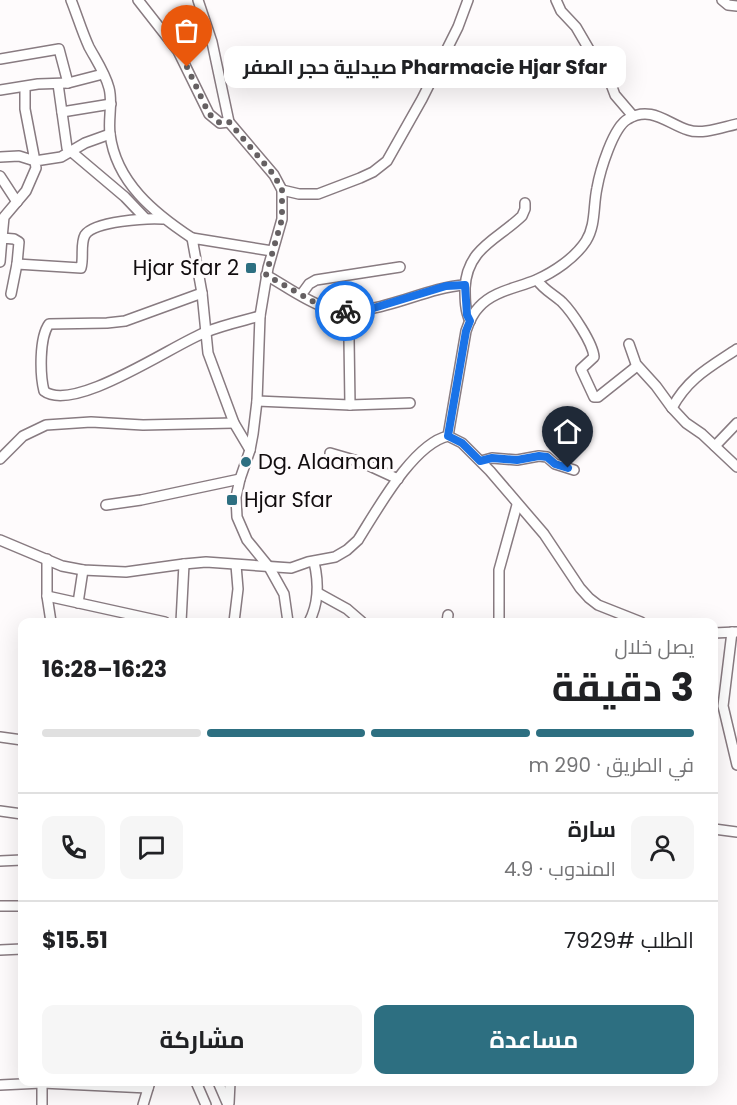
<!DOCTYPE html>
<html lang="ar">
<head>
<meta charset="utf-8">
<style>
	:root { --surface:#fff; --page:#f6f6f6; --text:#202124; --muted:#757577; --line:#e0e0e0; --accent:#2d6f81 }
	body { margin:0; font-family:Poppins,Cairo,sans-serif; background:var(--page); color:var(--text); direction:rtl; height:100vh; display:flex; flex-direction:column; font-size:22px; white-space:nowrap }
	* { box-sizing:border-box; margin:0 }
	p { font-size:20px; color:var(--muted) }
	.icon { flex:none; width:33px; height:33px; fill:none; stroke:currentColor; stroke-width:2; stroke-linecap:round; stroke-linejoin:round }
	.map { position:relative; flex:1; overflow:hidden; direction:ltr }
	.details { position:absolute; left:18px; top:618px; width:700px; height:468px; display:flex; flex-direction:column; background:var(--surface); border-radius:12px; box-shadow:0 6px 24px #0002; direction:rtl }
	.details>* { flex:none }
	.pin { position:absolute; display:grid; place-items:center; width:51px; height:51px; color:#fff; margin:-62px -26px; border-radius:50% 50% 50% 0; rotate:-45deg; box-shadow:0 0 6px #0007 }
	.pin .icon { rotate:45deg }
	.courier { position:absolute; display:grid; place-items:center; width:60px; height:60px; margin:-30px; border:4px solid #1a73e8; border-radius:50%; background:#fff; color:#222; box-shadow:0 2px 8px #0007 }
	.bubble { position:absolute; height:42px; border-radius:12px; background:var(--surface); box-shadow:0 6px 24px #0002; font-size:20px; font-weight:700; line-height:42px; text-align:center; direction:rtl }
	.summary em { font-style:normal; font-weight:700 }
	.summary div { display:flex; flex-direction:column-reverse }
	.summary { display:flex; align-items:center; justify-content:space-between; height:102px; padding:0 24px }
	h1 { font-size:39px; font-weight:700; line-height:45px }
	.bar { display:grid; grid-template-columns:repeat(4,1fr); gap:9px 6px; align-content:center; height:72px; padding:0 24px }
	.bar i { height:8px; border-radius:4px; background:var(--line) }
	.bar .selected { background:var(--accent) }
	.bar p { grid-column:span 4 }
	.line { display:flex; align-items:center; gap:15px; padding:0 24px; border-top:2px solid var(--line) }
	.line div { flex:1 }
	.round { display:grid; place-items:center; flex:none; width:63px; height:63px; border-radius:12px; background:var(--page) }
	.primary-button { display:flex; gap:12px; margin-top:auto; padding:12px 24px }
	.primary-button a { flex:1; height:69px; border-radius:12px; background:var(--accent); color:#fff; font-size:24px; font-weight:700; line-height:69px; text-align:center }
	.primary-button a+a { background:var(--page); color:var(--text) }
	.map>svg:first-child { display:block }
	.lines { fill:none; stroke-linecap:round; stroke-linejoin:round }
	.minor-casing { stroke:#887b81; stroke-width:12 }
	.minor { stroke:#fff; stroke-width:9 }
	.done { stroke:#656062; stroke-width:6; stroke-dasharray:0 10.8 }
	.route { stroke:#1a73e8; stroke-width:8 }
	.poi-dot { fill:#2d6f81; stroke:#fefbfc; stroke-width:2 }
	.labels { text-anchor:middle; stroke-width:6; stroke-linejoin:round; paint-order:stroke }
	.poi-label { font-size:21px; fill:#120d0f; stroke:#fefbfc; text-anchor:start }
</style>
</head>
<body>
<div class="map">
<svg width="737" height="1105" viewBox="0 0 737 1105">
	<rect width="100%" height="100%" fill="#fefbfc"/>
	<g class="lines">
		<defs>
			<g id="minor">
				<path d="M71,0C77,15 82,32 89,47C96,60 105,73 109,88C113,103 108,118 110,134C116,182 154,213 192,238"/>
				<path d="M138,0L178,51L209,114L220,123L229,122"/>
				<path d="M198,0L212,42L229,122L274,175L282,190V219L268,268L260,316L257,401L253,434L250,450L240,479L236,497L237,517L247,540L269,567L284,594L288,622"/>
				<path d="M556,0L561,11L576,27L590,51L606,71L615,95L633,116"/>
				<path d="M722,0L728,5L737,6"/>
				<path d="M0,59L59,49L68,83"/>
				<path d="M58,84L67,148L125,197L145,218"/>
				<path d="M0,90L38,84L68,83L103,74"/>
				<path d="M62,112L111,104"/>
				<path d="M0,157L19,156L35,161L25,109V88"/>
				<path d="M0,176L17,202"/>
				<path d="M282,190L299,194H318L360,178L373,172L387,161L422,99L458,27L468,0"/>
				<path d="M2,238L4,217L26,191L36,168L35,161L61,157L85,143L110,134"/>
				<path d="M0,262L2,238L14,239L19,242L17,264"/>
				<path d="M266,275C284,285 304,300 324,307C372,322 418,288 465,285"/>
				<path d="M537,280C544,290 553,294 562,302C572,312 593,343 594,357L581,369L594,397H598L637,366"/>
				<path d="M202,293L125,321L107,323L49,324C39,338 40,375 44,391C74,414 174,344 206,332C223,325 242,321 260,316"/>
				<path d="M11,294L17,264L81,268C84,258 80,244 85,235C94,221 148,218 163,219"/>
				<path d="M301,295L309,284L316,280L400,267"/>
				<path d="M470,321C465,311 465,299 465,288C467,248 497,240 522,216L525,209V203"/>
				<path d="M629,344L636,364L656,386L672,408L686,423L702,434L737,467"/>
				<path d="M257,401L350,405L410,403"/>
				<path d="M350,405L349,339L352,312"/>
				<path d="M672,408C688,378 710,367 737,349"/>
				<path d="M448,436L466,331C469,322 472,314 479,307C493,291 517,288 536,280C554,272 575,258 586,241C596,225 593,206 597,188C600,171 613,127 628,119C651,105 668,124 688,130C702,135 723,127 737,124"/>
				<path d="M715,446L737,423"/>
				<path d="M250,450L234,423L208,353L202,293L192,238L272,251"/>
				<path d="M330,453L361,462L398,479"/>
				<path d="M0,459L23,436L46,425L91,422L143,425L234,423"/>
				<path d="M481,461L492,458L517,460L539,456L547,457L555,464L574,470"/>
				<path d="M106,505L141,500L240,479"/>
				<path d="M0,540L62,566L83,570L126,572L184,564L206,562L291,568L308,562L335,557L347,550L358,540C377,510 413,444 448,436L462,443L490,471L544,534L580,588L589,598L598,605L641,622"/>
				<path d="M47,559V596L51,622"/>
				<path d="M318,593L347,609L362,622"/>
				<path d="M47,596L165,622"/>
				<path d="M78,603L83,570"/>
				<path d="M181,622L184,564"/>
				<path d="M234,622L238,589L236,565"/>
				<path d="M309,622C319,603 319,583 314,562"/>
				<path d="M447,622L448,615"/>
				<path d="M499,622V570L517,505"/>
				<path d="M732,632L723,706L737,765"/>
				<path d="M714,633L736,632"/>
				<path d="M0,737L22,740"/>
				<path d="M0,811L22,814"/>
				<path d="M714,829L737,832"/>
				<path d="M0,861L22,860"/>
				<path d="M0,906H22"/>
				<path d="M0,950L22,949"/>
				<path d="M196,1082L206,1105"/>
				<path d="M218,1082L228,1105"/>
				<path d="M0,1085L42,1083L148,1088"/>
				<path d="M229,1103L230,1082"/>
				<path d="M42,1105V1082"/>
				<path d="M143,1105L150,1082"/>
			</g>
		</defs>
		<use href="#minor" class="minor-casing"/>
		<use href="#minor" class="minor"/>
	</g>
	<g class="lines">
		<path class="done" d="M187,67L209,114L220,123L229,122L274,175L282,190V219L266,275L323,307L345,311"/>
		<path class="route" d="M345,311L367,310L446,286L465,285L467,315L470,321L466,331L448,436L462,443L480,461L492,458L517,460L539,456L547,457L555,464L568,468"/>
	</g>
	<g class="poi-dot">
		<rect x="245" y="262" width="12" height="12" rx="3"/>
		<circle cx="246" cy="462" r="6"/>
		<rect x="226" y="494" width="12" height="12" rx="3"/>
	</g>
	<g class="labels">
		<g class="poi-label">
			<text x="239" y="275" text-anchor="end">Hjar Sfar 2</text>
			<text x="258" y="469">Dg. Alaaman</text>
			<text x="244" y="507">Hjar Sfar</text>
		</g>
	</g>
</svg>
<div class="pin" style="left:187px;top:67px;background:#ea580c"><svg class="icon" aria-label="bag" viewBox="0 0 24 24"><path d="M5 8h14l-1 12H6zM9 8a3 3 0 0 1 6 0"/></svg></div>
<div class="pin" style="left:568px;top:468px;background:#1f2937"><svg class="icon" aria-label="home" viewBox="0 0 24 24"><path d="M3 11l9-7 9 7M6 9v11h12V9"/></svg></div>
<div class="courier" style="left:345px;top:311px"><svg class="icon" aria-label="bike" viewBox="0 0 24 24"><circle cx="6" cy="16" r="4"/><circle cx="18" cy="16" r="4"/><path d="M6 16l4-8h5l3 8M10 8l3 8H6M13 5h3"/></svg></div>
<div class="bubble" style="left:224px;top:46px;width:402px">Pharmacie Hjar Sfar صيدلية حجر الصفر</div>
<section class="details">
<div class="summary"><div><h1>3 دقيقة</h1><p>يصل خلال</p></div><em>16:23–16:28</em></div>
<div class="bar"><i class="selected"></i><i class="selected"></i><i class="selected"></i><i></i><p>في الطريق · 290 m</p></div>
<div class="line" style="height:108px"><a class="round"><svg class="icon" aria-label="person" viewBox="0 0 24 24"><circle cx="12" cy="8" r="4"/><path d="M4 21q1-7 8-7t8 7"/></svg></a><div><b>سارة</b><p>المندوب · 4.9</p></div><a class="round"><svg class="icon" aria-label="chat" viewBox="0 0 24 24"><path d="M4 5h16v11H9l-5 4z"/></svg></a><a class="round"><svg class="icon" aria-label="phone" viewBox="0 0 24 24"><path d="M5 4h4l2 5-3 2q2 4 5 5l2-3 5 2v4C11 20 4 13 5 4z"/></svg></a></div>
<div class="line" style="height:78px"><div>الطلب #7929</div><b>$15.51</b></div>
<div class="primary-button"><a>مساعدة</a><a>مشاركة</a></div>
</section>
</div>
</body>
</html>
